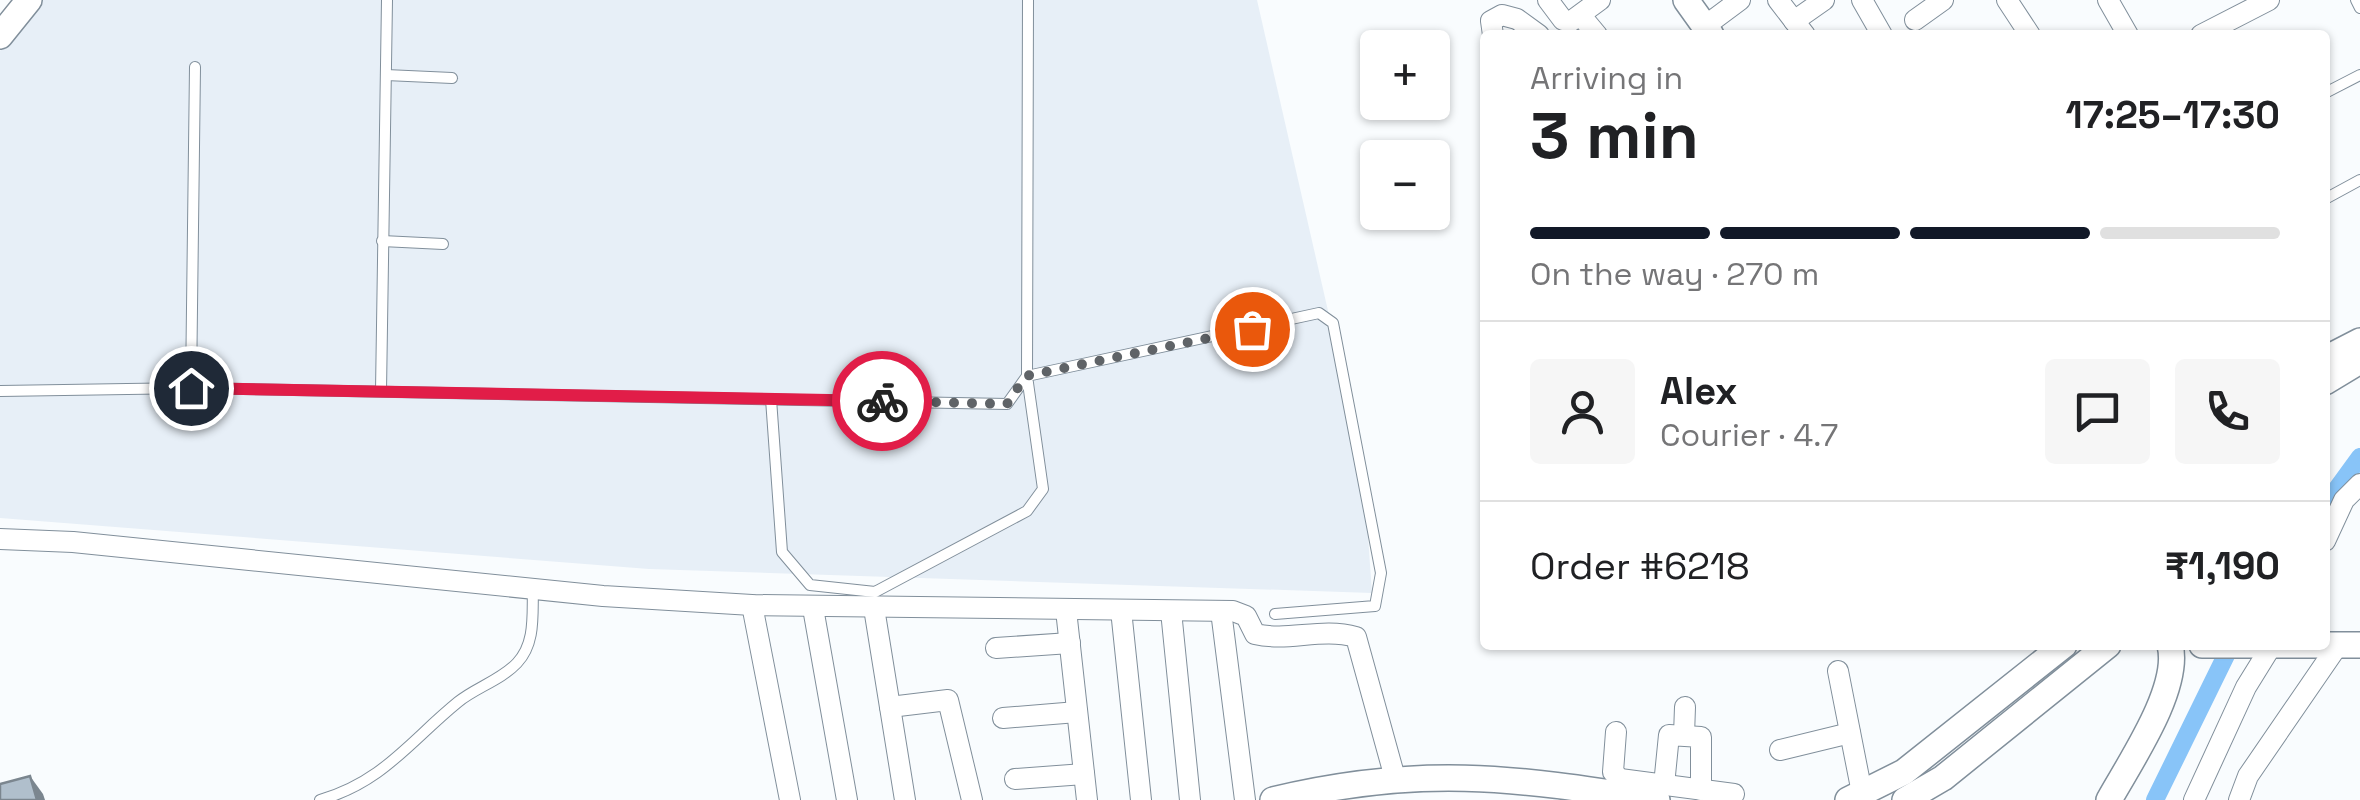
<!DOCTYPE html>
<html lang="en">
<head>
<meta charset="utf-8">
<style>
	:root { --surface:#fff; --page:#f6f6f6; --text:#202124; --muted:#757577; --line:#e0e0e0; --accent:#111827 }
	body { margin:0; font-family:"Space Grotesk",sans-serif; background:var(--page); color:var(--text); height:100vh; display:flex; flex-direction:column; font-size:38px; white-space:nowrap }
	* { box-sizing:border-box; margin:0 }
	p { font-size:32px; color:var(--muted) }
	.icon { flex:none; width:55px; height:55px; fill:none; stroke:currentColor; stroke-width:2; stroke-linecap:round; stroke-linejoin:round }
	.map { position:relative; flex:1; overflow:hidden }
	.side { position:absolute; left:1480px; top:30px; width:850px; height:620px; display:flex; flex-direction:column; background:var(--surface); border-radius:10px; box-shadow:0 2px 8px #0004 }
	.side>* { flex:none }
	.tools { position:absolute; left:1360px; top:30px; display:grid; gap:20px }
	.tools a { display:grid; place-items:center; width:90px; height:90px; border-radius:10px; background:var(--surface); box-shadow:0 2px 8px #0004; font-size:50px }
	.pin { position:absolute; display:grid; place-items:center; width:85px; height:85px; color:#fff; margin:-42px; border:5px solid #fff; border-radius:50%; box-shadow:0 2px 10px #0007 }
	.courier { position:absolute; display:grid; place-items:center; width:100px; height:100px; margin:-50px; border:8px solid #e11d48; border-radius:50%; background:#fff; color:#222; box-shadow:0 2px 12px #0007 }
	.overview em { font-style:normal; font-weight:600 }
	.overview div { display:flex; flex-direction:column-reverse }
	.overview { display:flex; align-items:center; justify-content:space-between; height:170px; padding:0 50px }
	h1 { font-size:65px; font-weight:600; line-height:75px }
	.bar { display:grid; grid-template-columns:repeat(4,1fr); gap:15px 10px; align-content:center; height:120px; padding:0 50px }
	.bar i { height:12px; border-radius:8px; background:var(--line) }
	.bar .on { background:var(--accent) }
	.bar p { grid-column:span 4 }
	.line { display:flex; align-items:center; gap:25px; padding:0 50px; border-top:2px solid var(--line) }
	.line div { flex:1 }
	.round { display:grid; place-items:center; flex:none; width:105px; height:105px; border-radius:10px; background:var(--page) }
	.map>svg:first-child { display:block }
	.built { fill:#e7eff7 }
	.lines { fill:none; stroke-linecap:round; stroke-linejoin:round }
	.canal { stroke:#88c4f8; stroke-width:18 }
	.service-casing { stroke:#818f9b; stroke-width:12 }
	.minor-casing { stroke:#818f9b; stroke-width:22 }
	.tertiary-casing { stroke:#818f9b; stroke-width:28 }
	.service { stroke:#fff; stroke-width:10 }
	.minor { stroke:#fff; stroke-width:20 }
	.tertiary { stroke:#fff; stroke-width:25 }
	.shaded-wall { fill:#7b868f }
	.building { fill:#b0bfcc; stroke:#7b868f; stroke-width:2.5 }
	.done { stroke:#5f6367; stroke-width:10; stroke-dasharray:0 18 }
	.route { stroke:#e11d48; stroke-width:12 }
</style>
</head>
<body>
<div class="map">
<svg width="2360" height="800" viewBox="0 0 2360 800">
	<rect width="100%" height="100%" fill="#f9fcfe"/>
	<path class="built" d="M38,0H1257L1363,464L1372,593L649,569L0,518V51Z"/>
	<g class="lines">
		<g class="canal">
			<path d="M2325,505L2360,457"/>
			<path d="M2155,800L2231,645"/>
		</g>
		<defs>
			<g id="service">
				<path d="M2356,0L2360,8"/>
				<path d="M386,75L452,78"/>
				<path d="M2325,93L2360,75"/>
				<path d="M2325,199L2360,180"/>
				<path d="M382,241L443,244"/>
				<path d="M191,388L195,67"/>
				<path d="M0,391L191,388L1007,404L1027,376L1028,0"/>
				<path d="M381,391L387,0"/>
				<path d="M771,399L782,552L810,585L875,592L1027,511L1043,489L1027,376L1319,313L1333,323L1381,573L1375,606L1275,614"/>
				<path d="M320,800C383,782 410,741 458,702C475,688 501,680 517,663C536,643 532,614 533,589"/>
			</g>
			<g id="minor">
				<path d="M1548,0L1563,20L1570,22L1600,0"/>
				<path d="M1778,0L1805,35"/>
				<path d="M1862,0L1882,35"/>
				<path d="M2007,0L2030,35"/>
				<path d="M2108,0L2128,35"/>
				<path d="M1582,17L1597,35"/>
				<path d="M1915,20L1943,0"/>
				<path d="M1794,21L1824,0"/>
				<path d="M1705,26L1740,0"/>
				<path d="M1493,35L1491,21L1502,15L1517,19L1539,35"/>
				<path d="M2201,35L2269,0"/>
				<path d="M0,539L73,542L603,596L752,605L1233,611L1246,616L1255,634C1289,642 1321,627 1356,637L1395,778"/>
				<path d="M2325,541L2344,500L2360,484"/>
				<path d="M752,605L790,800"/>
				<path d="M813,608L847,800"/>
				<path d="M874,608L905,800"/>
				<path d="M1066,610L1087,800"/>
				<path d="M1121,610L1141,800"/>
				<path d="M1171,611L1190,800"/>
				<path d="M1221,611L1245,800"/>
				<path d="M996,648L1070,643"/>
				<path d="M1838,671L1862,793"/>
				<path d="M890,707L948,700L972,800"/>
				<path d="M1003,718L1077,712"/>
				<path d="M1616,732L1613,772L1620,779L1734,794"/>
				<path d="M1684,735L1685,707"/>
				<path d="M1780,750L1850,733"/>
				<path d="M1015,779L1084,774"/>
				<path d="M1664,785L1669,735L1701,737V790"/>
				<path d="M2194,800L2246,687L2272,645"/>
				<path d="M2239,800L2248,776L2338,645"/>
			</g>
			<g id="tertiary">
				<path d="M1686,0L1711,35"/>
				<path d="M0,36L29,0"/>
				<path d="M2325,359L2360,341"/>
				<path d="M2325,382L2360,361"/>
				<path d="M2202,645H2360"/>
				<path d="M1273,800C1418,765 1512,777 1657,800"/>
				<path d="M1848,800L1904,772L2064,645"/>
				<path d="M1905,800L1943,778L2108,645"/>
				<path d="M2109,800C2130,762 2181,688 2170,645"/>
			</g>
		</defs>
		<use href="#service" class="service-casing"/>
		<use href="#minor" class="minor-casing"/>
		<use href="#tertiary" class="tertiary-casing"/>
		<use href="#service" class="service"/>
		<use href="#minor" class="minor"/>
		<use href="#tertiary" class="tertiary"/>
	</g>
	<path class="shaded-wall" d="M30,776L43,794L45,800H37Z"/>
	<path class="building" d="M30,776L37,800H0V784Z"/>
	<g class="lines">
		<path class="done" d="M882,401L1007,404L1026,376L1252,329"/>
		<path class="route" d="M191,388L882,401"/>
	</g>
</svg>
<div class="tools">
<a>+</a>
<a>−</a>
</div>
<div class="pin" style="left:1252px;top:329px;background:#ea580c"><svg class="icon" aria-label="bag" viewBox="0 0 24 24"><path d="M5 8h14l-1 12H6zM9 8a3 3 0 0 1 6 0"/></svg></div>
<div class="pin" style="left:191px;top:388px;background:#1f2937"><svg class="icon" aria-label="home" viewBox="0 0 24 24"><path d="M3 11l9-7 9 7M6 9v11h12V9"/></svg></div>
<div class="courier" style="left:882px;top:401px"><svg class="icon" aria-label="bike" viewBox="0 0 24 24"><circle cx="6" cy="16" r="4"/><circle cx="18" cy="16" r="4"/><path d="M6 16l4-8h5l3 8M10 8l3 8H6M13 5h3"/></svg></div>
<section class="side">
<div class="overview"><div><h1>3 min</h1><p>Arriving in</p></div><em>17:25–17:30</em></div>
<div class="bar"><i class="on"></i><i class="on"></i><i class="on"></i><i></i><p>On the way · 270 m</p></div>
<div class="line" style="height:180px"><a class="round"><svg class="icon" aria-label="person" viewBox="0 0 24 24"><circle cx="12" cy="8" r="4"/><path d="M4 21q1-7 8-7t8 7"/></svg></a><div><b>Alex</b><p>Courier · 4.7</p></div><a class="round"><svg class="icon" aria-label="chat" viewBox="0 0 24 24"><path d="M4 5h16v11H9l-5 4z"/></svg></a><a class="round"><svg class="icon" aria-label="phone" viewBox="0 0 24 24"><path d="M5 4h4l2 5-3 2q2 4 5 5l2-3 5 2v4C11 20 4 13 5 4z"/></svg></a></div>
<div class="line" style="height:130px"><div>Order #6218</div><b>₹1,190</b></div>
</section>
</div>
</body>
</html>
